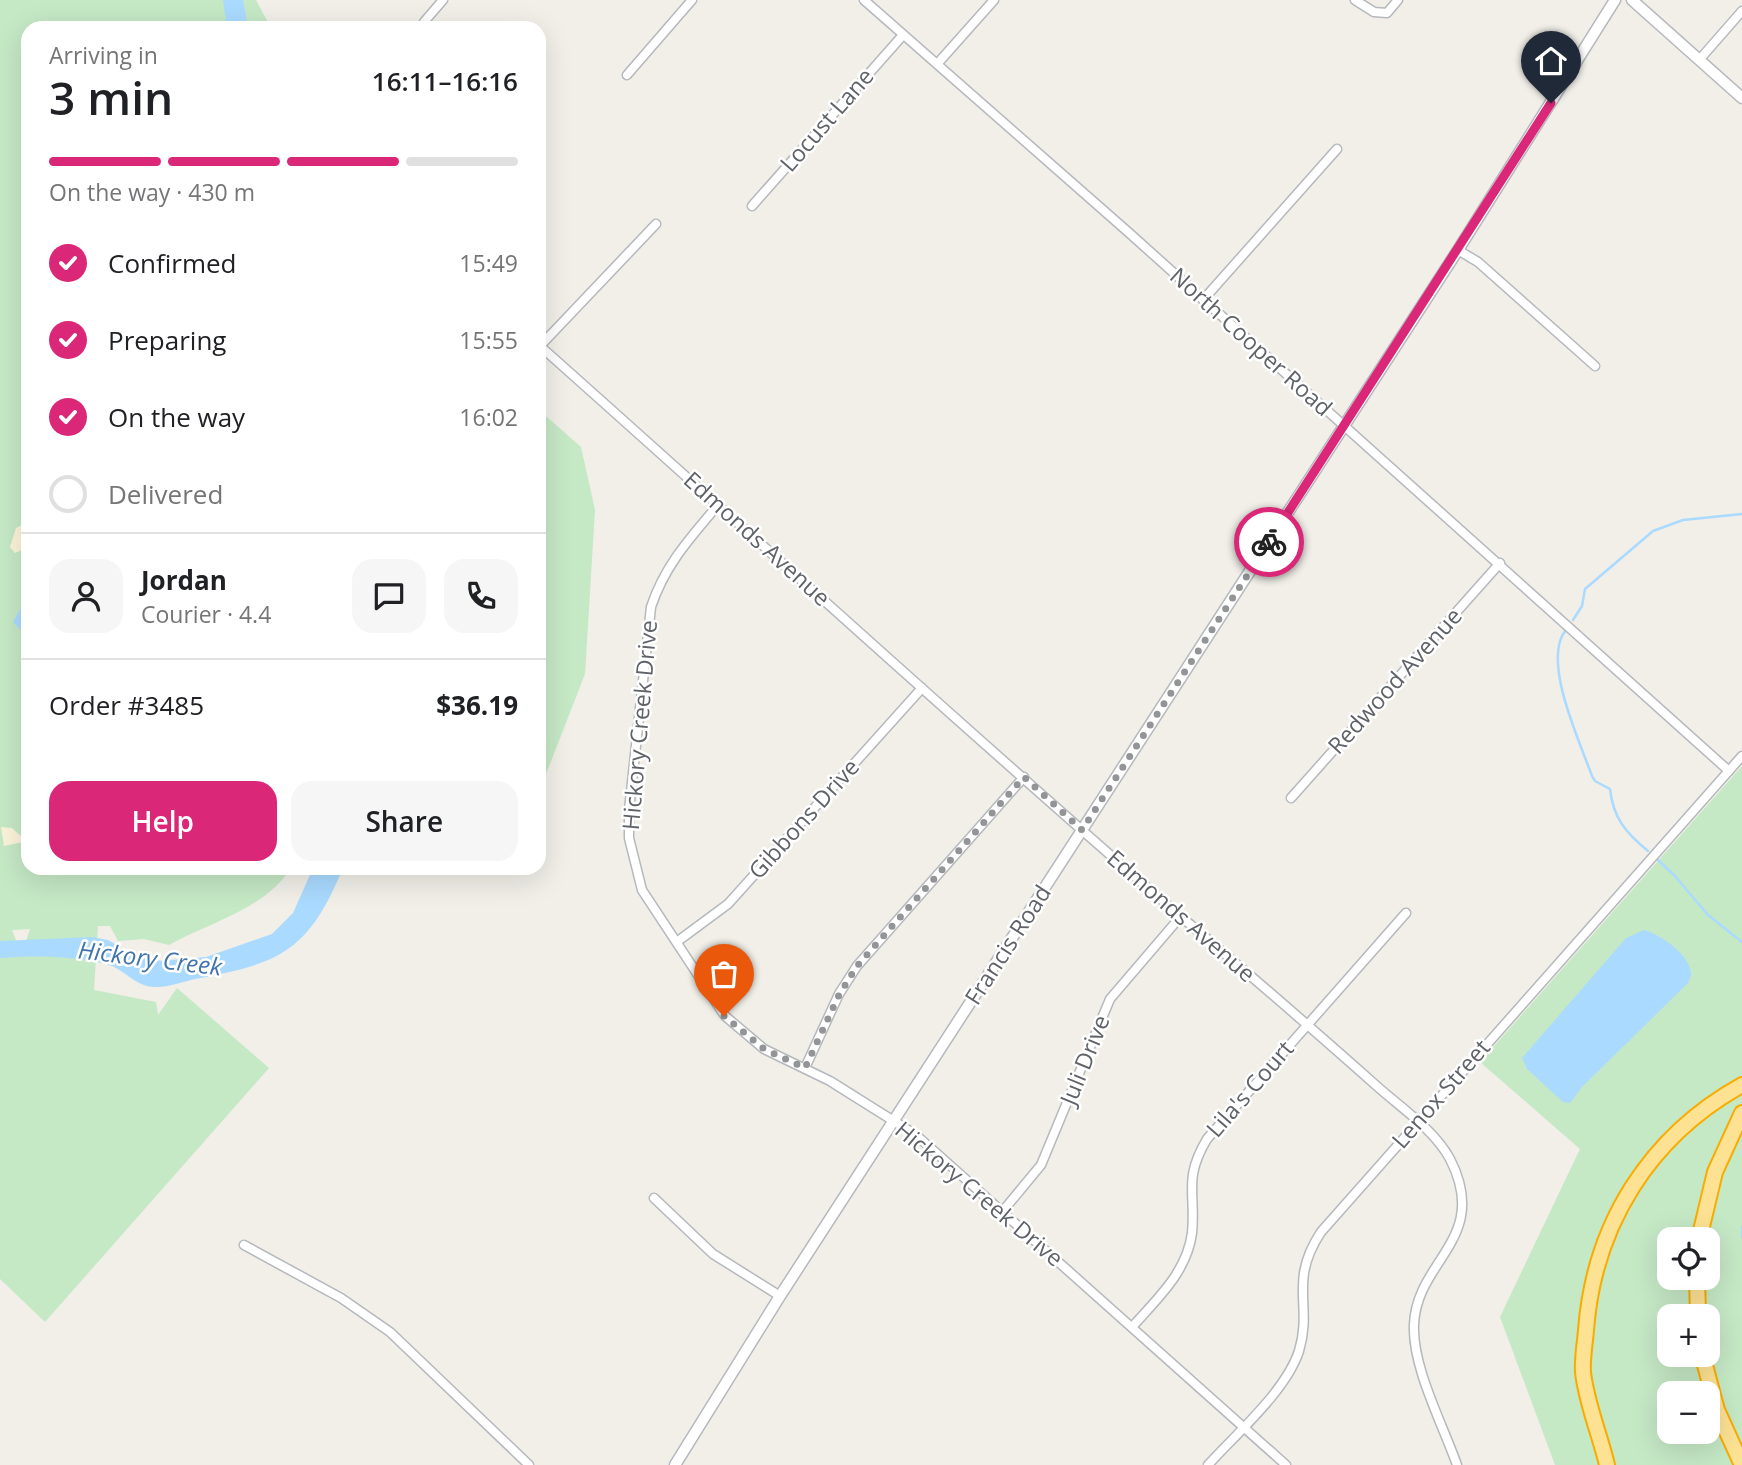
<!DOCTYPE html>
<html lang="en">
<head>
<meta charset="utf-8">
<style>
	:root { --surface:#fff; --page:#f6f6f6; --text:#202124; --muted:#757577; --line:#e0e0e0; --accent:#db2777 }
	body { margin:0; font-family:"Open Sans",sans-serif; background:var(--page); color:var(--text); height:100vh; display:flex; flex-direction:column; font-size:26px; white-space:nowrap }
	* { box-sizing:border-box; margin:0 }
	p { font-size:23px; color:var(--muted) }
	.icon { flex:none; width:38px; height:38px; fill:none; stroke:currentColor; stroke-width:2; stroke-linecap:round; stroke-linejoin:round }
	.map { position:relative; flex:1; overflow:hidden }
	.side { position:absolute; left:21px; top:21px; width:525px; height:854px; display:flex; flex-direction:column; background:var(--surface); border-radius:21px; box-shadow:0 7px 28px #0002 }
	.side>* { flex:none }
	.fabs { position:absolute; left:1657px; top:1227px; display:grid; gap:14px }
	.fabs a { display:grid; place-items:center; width:63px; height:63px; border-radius:14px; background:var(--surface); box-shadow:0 7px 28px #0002; font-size:35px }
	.pin { position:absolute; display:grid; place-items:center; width:60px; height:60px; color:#fff; margin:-72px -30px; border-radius:50% 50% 50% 0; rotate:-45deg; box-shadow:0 0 7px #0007 }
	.pin .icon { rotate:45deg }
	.courier { position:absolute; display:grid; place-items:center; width:70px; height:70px; margin:-35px; border:5px solid #db2777; border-radius:50%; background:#fff; color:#222; box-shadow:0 2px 9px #0007 }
	.summary em { font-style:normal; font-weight:600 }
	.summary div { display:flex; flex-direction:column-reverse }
	.summary { display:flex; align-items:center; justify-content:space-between; height:119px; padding:0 28px }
	h1 { font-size:46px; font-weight:600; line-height:52px }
	.bar { display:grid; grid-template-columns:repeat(4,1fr); gap:10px 7px; align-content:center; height:84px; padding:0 28px }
	.bar i { height:9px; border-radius:5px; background:var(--line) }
	.bar .on { background:var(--accent) }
	.bar p { grid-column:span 4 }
	.line { display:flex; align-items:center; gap:18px; padding:0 28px; border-top:2px solid var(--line) }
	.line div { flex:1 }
	.round { display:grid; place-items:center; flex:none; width:74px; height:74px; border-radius:21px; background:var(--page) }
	ol { padding:0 28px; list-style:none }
	li { display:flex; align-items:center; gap:21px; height:77px }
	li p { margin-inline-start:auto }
	li .icon { padding:7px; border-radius:50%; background:var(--accent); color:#fff; stroke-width:4 }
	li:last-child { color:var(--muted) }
	li i { width:38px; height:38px; border:4px solid var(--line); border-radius:50% }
	.button { display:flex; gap:14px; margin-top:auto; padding:14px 28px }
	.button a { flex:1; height:80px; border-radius:21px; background:var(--accent); color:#fff; font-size:28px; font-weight:600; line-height:80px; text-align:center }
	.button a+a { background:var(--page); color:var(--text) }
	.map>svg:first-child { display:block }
	.green { fill:#c5e8c5; fill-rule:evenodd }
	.sand { fill:#fbf3d9 }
	.water { fill:#aadaff }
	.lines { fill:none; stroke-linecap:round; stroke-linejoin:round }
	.stream { stroke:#aadaff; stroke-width:2.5 }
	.minor-casing { stroke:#b5b8bc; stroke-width:11 }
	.tertiary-casing { stroke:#b5b8bc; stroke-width:13 }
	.motorway-casing { stroke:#f9ab00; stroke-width:18 }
	.minor { stroke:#fff; stroke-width:8 }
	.tertiary { stroke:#fff; stroke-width:10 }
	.motorway { stroke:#fde293; stroke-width:14 }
	.done { stroke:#929495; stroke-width:7; stroke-dasharray:0 12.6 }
	.route { stroke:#db2777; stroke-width:9 }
	.labels { text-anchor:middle; stroke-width:5; stroke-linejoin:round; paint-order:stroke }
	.street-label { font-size:23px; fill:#5f6368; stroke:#fff }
	.water-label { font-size:24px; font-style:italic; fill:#4174aa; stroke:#fff }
</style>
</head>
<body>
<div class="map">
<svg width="1742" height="1465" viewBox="0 0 1742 1465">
	<rect width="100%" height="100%" fill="#f1efe8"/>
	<g class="green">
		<path d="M0,0H256L271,28H28V868H291C265,909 210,922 169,945L144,939L118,941L110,926H98L94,990L156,1002L158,1015L177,988L269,1068L45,1322L0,1279ZM30,929L22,953H21L12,930Z"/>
		<path d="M539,410L581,447L595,510L585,674L539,792Z"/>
		<path d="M1742,766V1465H1555L1500,1317L1580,1149L1480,1062ZM1670,1239H1708V1278H1670ZM1670,1316H1708V1354H1670ZM1670,1393H1708V1432H1670Z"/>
	</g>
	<g class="sand">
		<path d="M22,525L27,527L28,532L22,541V550L15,553L10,547L16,528Z"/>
		<path d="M1,827L12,828L23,838V842L4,846Z"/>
	</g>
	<g class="water">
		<path d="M223,0H243L248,28H227Z"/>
		<path d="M21,608H28V638L13,622Z"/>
		<path d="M313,868H343C308,952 281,963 195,979C181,982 168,988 153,987C133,985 125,969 106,964C71,956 37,955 0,958V941L92,937L108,940L147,962L206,957L272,934L293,913Z"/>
		<path d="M1644,930C1660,934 1692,956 1691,975L1688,983L1582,1087L1570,1103L1563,1102L1527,1069L1522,1058L1626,938Z"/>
	</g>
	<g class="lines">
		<g class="stream">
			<path d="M1573,620L1582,606L1585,589L1653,531L1683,520L1742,514"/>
			<path d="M1565,631C1542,662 1580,742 1592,776L1595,781L1610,789C1613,818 1626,833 1648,851"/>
			<path d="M539,678V691"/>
			<path d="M1658,860L1675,876L1708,915L1742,942"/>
			<path d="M139,959L160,962"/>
			<path d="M1742,1227V1237"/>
		</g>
		<defs>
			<g id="minor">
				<path d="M864,0L1127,231L1729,771"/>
				<path d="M1355,0L1374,12L1387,13L1398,0"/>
				<path d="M424,22L443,0"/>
				<path d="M1700,59L1742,11"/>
				<path d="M938,63L994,0"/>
				<path d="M627,75L692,0"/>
				<path d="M752,206L903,35"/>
				<path d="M656,224L540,346C755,537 967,732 1185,920C1250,975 1315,1031 1379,1088C1403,1109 1435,1131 1450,1159C1491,1239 1416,1260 1414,1325C1412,1367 1443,1425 1457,1465"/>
				<path d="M1458,250L1478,262L1595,366"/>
				<path d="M1203,300L1337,149"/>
				<path d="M718,505C690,538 665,565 651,607L629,810V838L642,890L725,1016L764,1049L830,1081L916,1135L1286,1465"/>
				<path d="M1291,798L1500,563"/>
				<path d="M678,941L728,904L922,688"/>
				<path d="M805,1068L839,994L857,966L1024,777"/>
				<path d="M654,1198L713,1254L780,1296"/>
				<path d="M1002,1212L1041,1165L1110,999L1181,916"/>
				<path d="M244,1245L341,1298L390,1332L529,1465"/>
				<path d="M1132,1327C1157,1299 1187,1272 1192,1233C1196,1193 1183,1179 1207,1139L1406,913"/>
				<path d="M1208,1465C1236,1434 1286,1391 1299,1351C1313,1305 1288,1282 1321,1232L1742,756"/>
			</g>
			<g id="tertiary">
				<path d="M1632,0L1742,98"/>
				<path d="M675,1465L780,1296L1458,250L1615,0"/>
			</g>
			<g id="motorway">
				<path d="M1699,1239L1715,1172L1742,1113"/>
				<path d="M1697,1278L1698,1316"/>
				<path d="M1702,1354L1717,1410L1742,1465"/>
				<path d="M1607,1465C1600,1435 1586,1402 1583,1372C1582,1359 1585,1343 1586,1330C1594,1224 1650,1136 1742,1085"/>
			</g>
		</defs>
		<use href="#minor" class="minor-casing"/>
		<use href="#tertiary" class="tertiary-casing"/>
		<use href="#motorway" class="motorway-casing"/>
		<use href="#minor" class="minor"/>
		<use href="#tertiary" class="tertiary"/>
		<use href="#motorway" class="motorway"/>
	</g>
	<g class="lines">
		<path class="done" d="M724,1016L764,1049L805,1068L839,995L857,966L1024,777L1082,830L1269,542"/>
		<path class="route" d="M1269,542L1551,103"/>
	</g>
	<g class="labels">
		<g class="street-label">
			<text transform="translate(827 120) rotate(-49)" y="8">Locust Lane</text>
			<text transform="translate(1251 342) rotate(42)" y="8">North Cooper Road</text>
			<text transform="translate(757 539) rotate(42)" y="8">Edmonds Avenue</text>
			<text transform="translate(1395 681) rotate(-48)" y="8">Redwood Avenue</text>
			<text transform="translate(640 725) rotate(-85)" y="8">Hickory Creek Drive</text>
			<text transform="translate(804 819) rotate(-48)" y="8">Gibbons Drive</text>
			<text transform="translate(1181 916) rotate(41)" y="8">Edmonds Avenue</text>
			<text transform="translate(1008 945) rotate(-57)" y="8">Francis Road</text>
			<text transform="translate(1085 1060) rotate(-68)" y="8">Juli Drive</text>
			<text transform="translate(1250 1089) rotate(-49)" y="8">Lila's Court</text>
			<text transform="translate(1441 1094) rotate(-49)" y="8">Lenox Street</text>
			<text transform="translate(979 1194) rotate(40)" y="8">Hickory Creek Drive</text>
		</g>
		<g class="water-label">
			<text transform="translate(150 959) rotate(7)" y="8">Hickory Creek</text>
		</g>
	</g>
</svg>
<div class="fabs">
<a><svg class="icon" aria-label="locate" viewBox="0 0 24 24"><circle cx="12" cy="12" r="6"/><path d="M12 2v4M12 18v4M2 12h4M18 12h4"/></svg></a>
<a>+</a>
<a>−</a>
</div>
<div class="pin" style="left:724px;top:1016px;background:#ea580c"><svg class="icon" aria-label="bag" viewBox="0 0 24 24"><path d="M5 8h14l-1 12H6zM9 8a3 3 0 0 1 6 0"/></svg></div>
<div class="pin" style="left:1551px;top:103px;background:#1f2937"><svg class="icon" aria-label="home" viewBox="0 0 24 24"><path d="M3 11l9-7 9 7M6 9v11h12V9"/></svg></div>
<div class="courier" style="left:1269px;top:542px"><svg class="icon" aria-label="bike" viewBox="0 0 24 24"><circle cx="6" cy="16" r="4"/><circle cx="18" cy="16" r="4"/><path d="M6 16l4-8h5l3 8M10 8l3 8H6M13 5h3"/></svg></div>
<section class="side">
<div class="summary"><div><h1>3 min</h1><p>Arriving in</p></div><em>16:11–16:16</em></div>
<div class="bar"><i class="on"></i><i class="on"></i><i class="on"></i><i></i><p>On the way · 430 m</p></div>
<ol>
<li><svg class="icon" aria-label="check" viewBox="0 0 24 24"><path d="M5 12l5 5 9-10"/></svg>Confirmed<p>15:49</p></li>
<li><svg class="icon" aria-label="check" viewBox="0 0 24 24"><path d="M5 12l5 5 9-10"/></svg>Preparing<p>15:55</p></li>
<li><svg class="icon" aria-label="check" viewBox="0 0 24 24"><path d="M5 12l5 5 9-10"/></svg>On the way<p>16:02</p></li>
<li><i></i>Delivered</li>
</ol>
<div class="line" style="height:126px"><a class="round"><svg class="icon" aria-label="person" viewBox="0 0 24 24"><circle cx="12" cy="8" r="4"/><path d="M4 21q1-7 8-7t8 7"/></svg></a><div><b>Jordan</b><p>Courier · 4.4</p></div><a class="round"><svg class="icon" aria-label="chat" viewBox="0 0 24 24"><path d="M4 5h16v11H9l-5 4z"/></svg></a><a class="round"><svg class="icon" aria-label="phone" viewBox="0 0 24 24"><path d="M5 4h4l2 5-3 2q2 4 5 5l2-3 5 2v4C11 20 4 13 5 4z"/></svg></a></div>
<div class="line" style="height:91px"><div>Order #3485</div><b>$36.19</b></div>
<div class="button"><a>Help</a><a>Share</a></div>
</section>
</div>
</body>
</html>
